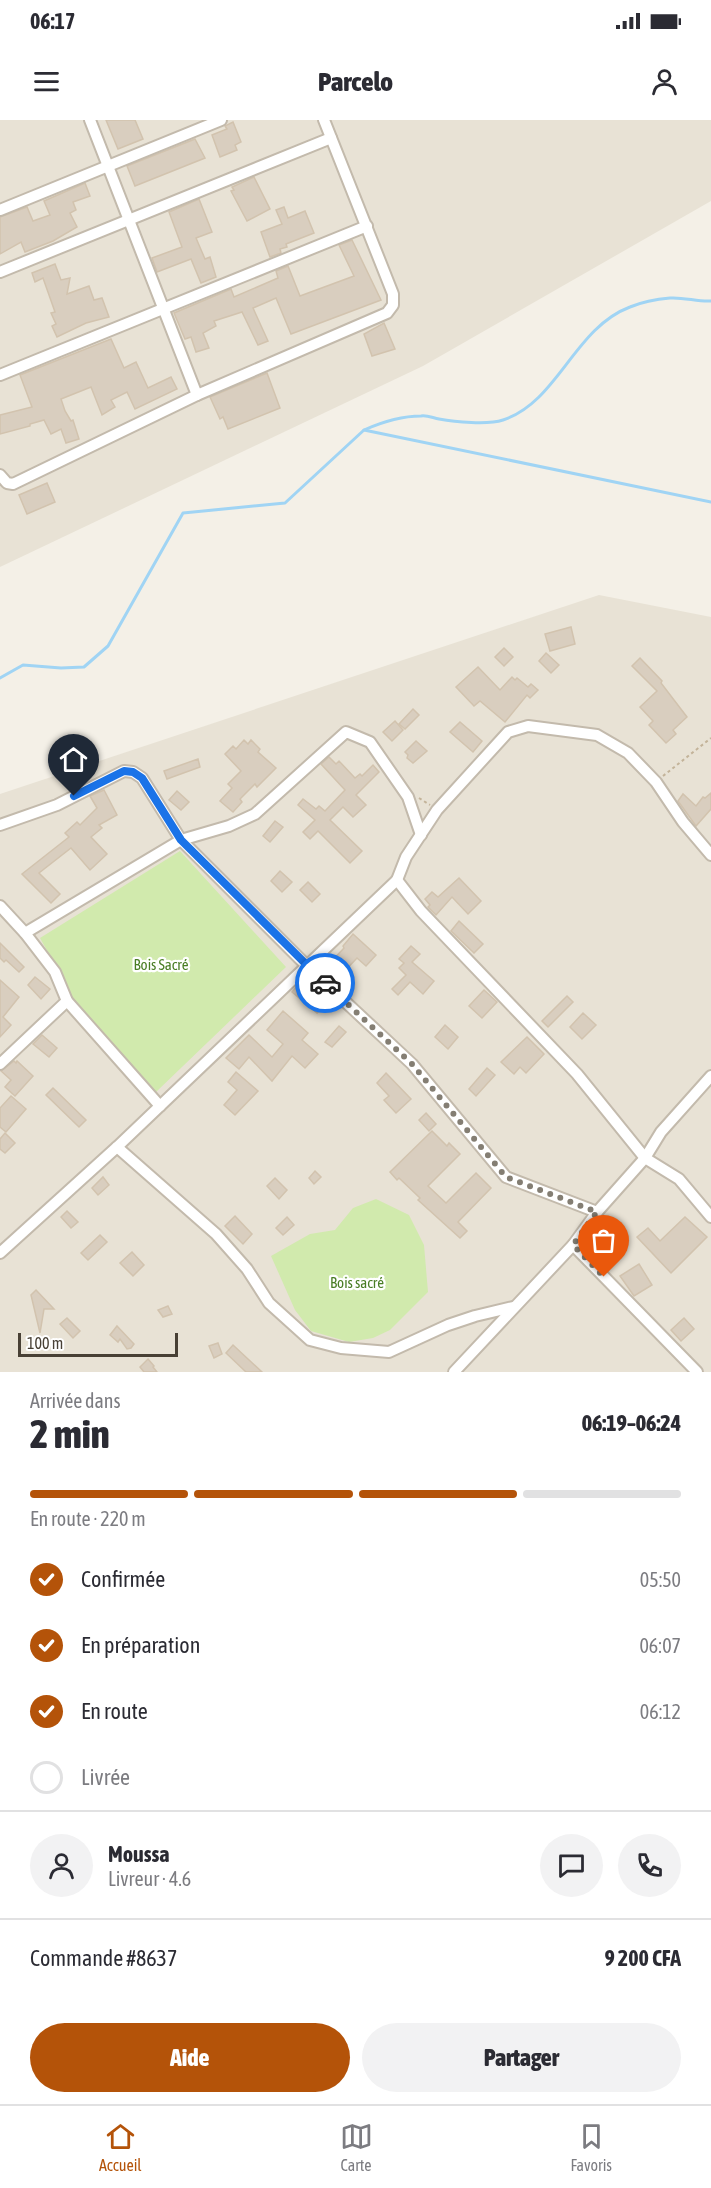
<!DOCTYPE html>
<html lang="fr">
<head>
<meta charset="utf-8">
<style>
	:root { --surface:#fff; --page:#f2f2f3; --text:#2b2b33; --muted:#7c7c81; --line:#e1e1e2; --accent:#b45309 }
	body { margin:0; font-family:"Asap Condensed",sans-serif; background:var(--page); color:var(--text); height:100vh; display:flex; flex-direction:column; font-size:22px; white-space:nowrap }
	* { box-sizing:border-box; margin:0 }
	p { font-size:20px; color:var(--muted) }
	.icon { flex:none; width:33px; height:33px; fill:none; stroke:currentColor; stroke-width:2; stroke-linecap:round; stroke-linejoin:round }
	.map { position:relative; height:1252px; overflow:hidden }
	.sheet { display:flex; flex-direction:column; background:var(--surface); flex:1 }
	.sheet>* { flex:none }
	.scale { position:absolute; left:18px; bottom:15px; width:160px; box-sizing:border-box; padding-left:6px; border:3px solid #484035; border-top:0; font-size:16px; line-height:21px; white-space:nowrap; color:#484035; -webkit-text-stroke:4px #fff; paint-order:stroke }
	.pin { position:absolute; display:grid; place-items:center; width:51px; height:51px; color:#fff; margin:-62px -26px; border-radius:50% 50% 50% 0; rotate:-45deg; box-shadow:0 0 6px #0007 }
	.pin .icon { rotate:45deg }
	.courier { position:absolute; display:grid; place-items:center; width:60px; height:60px; margin:-30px; border:4px solid #1a73e8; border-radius:50%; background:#fff; color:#222; box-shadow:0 2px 8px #0007 }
	.summary em { font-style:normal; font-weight:800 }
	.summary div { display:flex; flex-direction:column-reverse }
	.summary { display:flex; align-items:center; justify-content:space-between; height:102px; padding:0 30px }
	h1 { font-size:39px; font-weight:800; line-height:45px }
	.bar { display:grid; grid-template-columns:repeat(4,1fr); gap:9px 6px; align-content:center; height:72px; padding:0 30px }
	.bar i { height:8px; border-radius:4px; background:var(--line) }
	.bar .current { background:var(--accent) }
	.bar p { grid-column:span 4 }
	.line { display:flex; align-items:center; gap:15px; padding:0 30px; border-top:2px solid var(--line) }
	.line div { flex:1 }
	.round { display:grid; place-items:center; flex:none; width:63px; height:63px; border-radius:32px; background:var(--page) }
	ol { padding:0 30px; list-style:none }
	li { display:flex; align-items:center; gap:18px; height:66px }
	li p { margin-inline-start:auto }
	li .icon { padding:6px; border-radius:50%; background:var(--accent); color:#fff; stroke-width:4 }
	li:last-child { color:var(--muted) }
	li i { width:33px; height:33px; border:3px solid var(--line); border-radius:50% }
	.button { display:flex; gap:12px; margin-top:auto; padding:12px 30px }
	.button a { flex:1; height:69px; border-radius:36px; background:var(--accent); color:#fff; font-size:24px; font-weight:800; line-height:69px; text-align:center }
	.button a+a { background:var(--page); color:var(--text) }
	.status { display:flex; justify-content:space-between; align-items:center; height:42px; padding:0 30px; background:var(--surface); direction:ltr }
	.status svg { height:16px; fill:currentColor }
	header { display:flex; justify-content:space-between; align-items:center; height:78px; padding:0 30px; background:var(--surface); font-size:27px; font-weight:800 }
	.tabs { display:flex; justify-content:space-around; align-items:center; height:84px; border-top:2px solid var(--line); background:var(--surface); font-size:16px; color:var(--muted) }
	.tabs a { display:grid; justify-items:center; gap:3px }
	.tabs .current { color:var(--accent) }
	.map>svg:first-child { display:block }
	.residential { fill:#e8e2d5 }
	.green { fill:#d1eaad }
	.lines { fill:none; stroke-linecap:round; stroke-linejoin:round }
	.stream { stroke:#a0d4f4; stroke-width:3 }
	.building { fill:#d9cebf; stroke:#d2c3ae; stroke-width:1.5 }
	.minor-casing { stroke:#c3baac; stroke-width:14 }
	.path { stroke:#c3b399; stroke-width:2; stroke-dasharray:3 3; stroke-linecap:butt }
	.minor { stroke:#fff; stroke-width:10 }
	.done { stroke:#847e73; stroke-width:6; stroke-dasharray:0 10.8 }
	.route { stroke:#1a73e8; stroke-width:8 }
	.labels { text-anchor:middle; stroke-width:4.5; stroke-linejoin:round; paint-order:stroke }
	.park-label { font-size:15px; fill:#497d25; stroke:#fff }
</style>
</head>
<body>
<div class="status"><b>06:17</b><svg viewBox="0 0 49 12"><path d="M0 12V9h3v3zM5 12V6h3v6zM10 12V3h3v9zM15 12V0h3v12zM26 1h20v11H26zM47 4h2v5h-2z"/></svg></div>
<header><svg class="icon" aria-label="menu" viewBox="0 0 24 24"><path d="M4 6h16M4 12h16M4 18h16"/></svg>Parcelo<svg class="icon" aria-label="person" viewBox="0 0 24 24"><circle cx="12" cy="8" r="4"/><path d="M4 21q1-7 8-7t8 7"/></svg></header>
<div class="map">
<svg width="711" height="1252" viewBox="0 0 711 1252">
	<rect width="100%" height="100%" fill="#f4f0e7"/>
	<g class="residential">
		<path d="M0,0H711V81L423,246L0,447Z"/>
		<path d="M599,475L711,497V1252H0V674Z"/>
	</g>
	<g class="green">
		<path d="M180,731L286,847L156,972L66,872L54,843L40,818Z"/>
		<path d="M376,1079L409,1095L424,1125L428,1172L390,1210L373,1218L349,1222L311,1211L295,1190L271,1136L310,1114L335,1110L353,1088Z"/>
	</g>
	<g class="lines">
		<g class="stream">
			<path d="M364,310C382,302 402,296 421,296C427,295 433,298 439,299C455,302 488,305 503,300C558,282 574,208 630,187C642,182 658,179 670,178C684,177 698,182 711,181"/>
			<path d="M0,558L23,545L61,548L84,547L108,526L183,393L285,383L364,310L711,382"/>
		</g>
	</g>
	<g class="building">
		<path d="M106,0H135L143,19L118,29Z"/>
		<path d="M233,2L241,22L235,25L237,30L220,37L212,15L227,9L225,6Z"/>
		<path d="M195,19L205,38L135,66L127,46Z"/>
		<path d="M254,57L270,89L247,101L231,71L234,70L232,67Z"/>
		<path d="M85,63L90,76L73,82L76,90L70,93L77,107L53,121L25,132L21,122L0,134V97L27,87L33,101L50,95L44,81Z"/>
		<path d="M199,79L212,112L196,118L205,139L210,137L216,157L201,163L191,139L157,152L152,138L182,127L169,92Z"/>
		<path d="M284,87L288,98L305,91L314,113L286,124L287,127L280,129L281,133L270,137L261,112L282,104L276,90Z"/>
		<path d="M352,120L381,180L291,214L276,178L253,188L268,221L258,225L242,192L214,201L216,206L203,213L209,228L196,232L191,217L185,219L174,193L231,169L234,177L278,158L276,151L288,146L300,176L354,156L339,125Z"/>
		<path d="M55,144L61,160L70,158L67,174L89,166L94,180L102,178L109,197L86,203L57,217L52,206L56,204L51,193L55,192L43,158L35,162L32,153Z"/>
		<path d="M384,203L395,229L372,236L364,214Z"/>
		<path d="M111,219L124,248L136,242L148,268L171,257L177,269L135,289L127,272L111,280L115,287L102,295L91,267L61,279L65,291L71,301L73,300L79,319L66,323L61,309L51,314L44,300L30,304V306L0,314V295L32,287L20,255Z"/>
		<path d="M267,253L280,288L228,309L223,297L220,299L210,277Z"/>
		<path d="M47,363L55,382L27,394L19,375Z"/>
		<path d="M571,507L575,524L550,531L545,514Z"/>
		<path d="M504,528L513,537L504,546L495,537Z"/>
		<path d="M546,533L559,545L551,553L539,541Z"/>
		<path d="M640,538L662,561L661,563L687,597L673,610L676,614L666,623L649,605L653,601L640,587L657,571L632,546Z"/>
		<path d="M478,547L500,570L512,557L515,560L517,558L528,567L531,564L538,570L530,578L527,575L505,602L480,581L474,586L456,567Z"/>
		<path d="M413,589L419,595L405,609L399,604Z"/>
		<path d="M395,601L403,610L392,621L383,612Z"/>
		<path d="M460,602L482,621L473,632L450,612Z"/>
		<path d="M244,620L248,624L251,620L260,629L258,632L276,648L257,667L255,664L240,679L242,682L233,692L220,681L232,668L228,664L241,651L225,634L233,626L236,629Z"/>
		<path d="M416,621L427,631L413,643L407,638L408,635L405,632Z"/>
		<path d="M329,637L336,644L339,641L355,658L360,654L362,656L373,645L379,652L356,675L366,685L353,697L343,687L330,700L362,731L350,743L318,711L310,719L303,712L315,700L298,685L303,679L316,689L319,686L325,691L345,670L321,644Z"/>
		<path d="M198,639L200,647L167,659L164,651Z"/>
		<path d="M104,670L117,695L99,705L102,708L91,717L107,734L90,750L71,728L39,753L60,774L51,783L22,754L69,717L65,713L77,702L80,705L97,688L90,676Z"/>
		<path d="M177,671L189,682L181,690L169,680Z"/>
		<path d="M711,673V689L696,706L678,681L683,674L696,686L703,677L705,678Z"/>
		<path d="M275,701L283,707L270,722L263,716Z"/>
		<path d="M280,751L292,762L282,772L271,761Z"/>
		<path d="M459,758L481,781L468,794L452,777L436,795L428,787L430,785L425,779L432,772L438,777Z"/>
		<path d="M308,762L320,774L312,782L300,770Z"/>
		<path d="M459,801L483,824L474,833L451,811Z"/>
		<path d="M353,814L376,835L366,846L357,838L341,855L329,844L344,828L343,826Z"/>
		<path d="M0,823L24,847L19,852L6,840L4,842L0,838Z"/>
		<path d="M411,826L420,834L412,842L434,861L423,874L410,862L398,875L392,869L406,855L399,848L404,843L399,839Z"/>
		<path d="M35,857L50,869L41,879L28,865Z"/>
		<path d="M0,860L19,877L3,897L11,905L0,917Z"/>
		<path d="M298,865L323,887L317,893L292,872Z"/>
		<path d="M484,870L497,882L482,898L469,886Z"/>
		<path d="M567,876L573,882L548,907L542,901Z"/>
		<path d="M283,891L308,913L302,920L318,934L305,948L292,936L272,961L249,937L239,949L226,938L249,915L272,937L283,924L267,910Z"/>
		<path d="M583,893L596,905L582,919L570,907Z"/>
		<path d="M445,905L458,917L448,929L435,917Z"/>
		<path d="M339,906L346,912L332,927L325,922Z"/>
		<path d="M42,915L57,928L49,937L33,924Z"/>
		<path d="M527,917L544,934L526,953L520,947L514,954L501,942Z"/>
		<path d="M14,941L16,943L17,941L33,956L15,976L5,967L11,960L1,951Z"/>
		<path d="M487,948L495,955L476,976L469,969Z"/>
		<path d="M236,952L258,971L235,995L224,985L237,970L228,962Z"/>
		<path d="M386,953L411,979L396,993L384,980L389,976L377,963Z"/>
		<path d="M53,968L86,1000L79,1007L46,975Z"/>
		<path d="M11,976L26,989L6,1012L0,1007V988Z"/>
		<path d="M426,993L436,1004L429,1011L419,1000Z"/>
		<path d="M432,1011L447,1026L449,1023L460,1034L428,1066L446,1083L476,1053L491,1068L458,1102L467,1111L460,1118L418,1080L420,1078L399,1058L397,1060L390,1052Z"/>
		<path d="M5,1013L15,1023L5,1033L0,1029V1019Z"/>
		<path d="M315,1051L321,1057L314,1064L309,1058Z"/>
		<path d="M103,1057L109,1065L98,1075L92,1068Z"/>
		<path d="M275,1058L287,1070L279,1079L267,1066Z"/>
		<path d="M67,1091L78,1102L71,1108L61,1097Z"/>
		<path d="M235,1096L252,1114L243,1124L225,1106Z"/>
		<path d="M287,1097L294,1105L283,1115L276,1108Z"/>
		<path d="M685,1097L707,1117L671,1153L637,1117L648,1108L660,1121Z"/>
		<path d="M100,1115L107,1122L88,1140L81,1133Z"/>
		<path d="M132,1132L144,1145L133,1156L120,1143Z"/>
		<path d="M639,1144L652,1165L634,1176L620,1156Z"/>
		<path d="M36,1170L54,1189H44L40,1213L31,1175Z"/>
		<path d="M168,1186L172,1194L163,1197L158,1190Z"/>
		<path d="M67,1198L80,1211L73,1218L60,1204Z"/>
		<path d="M684,1198L694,1209L681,1221L671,1210Z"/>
		<path d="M117,1206L134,1224L131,1228L127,1229L120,1219L118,1222L110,1215Z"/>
		<path d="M218,1223L222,1234L214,1238L209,1226Z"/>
		<path d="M233,1225L262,1252H246L226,1233Z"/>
		<path d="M148,1239L154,1246L153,1247L157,1252H144L140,1247Z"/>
	</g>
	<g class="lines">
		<defs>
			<g id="minor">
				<path d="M90,0L197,275"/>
				<path d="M0,90L221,0"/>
				<path d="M0,152L331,18"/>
				<path d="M0,255L367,106"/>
				<path d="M0,355L7,363L13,364L197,275L387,193L393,185V174L324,0"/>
				<path d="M0,705L57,685L124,651L133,652L142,658L181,720L308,847L412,944L506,1057L597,1092"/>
				<path d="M397,760L421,791L577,954L645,1038L679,1059L711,1097"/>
				<path d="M0,786L25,813L55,852L67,881L160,986"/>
				<path d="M25,813L181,720L229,706L255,694L346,612L370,622L408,677L421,715"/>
				<path d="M0,944L67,881"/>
				<path d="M117,1027L216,1114L247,1149L269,1183L310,1220L341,1228L389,1232L448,1205L475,1196L513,1187"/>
				<path d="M573,1125L697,1252"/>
				<path d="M0,1133L117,1027L397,760L406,737L437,690L508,612L528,606L597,615L628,633L656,662L683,702L711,735"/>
				<path d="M454,1252L573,1125L597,1092L645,1038L661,1012L711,956"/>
			</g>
		</defs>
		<use href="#minor" class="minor-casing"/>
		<g class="path">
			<path d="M663,656L711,618"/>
			<path d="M419,678L430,685"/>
		</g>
		<use href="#minor" class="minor"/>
	</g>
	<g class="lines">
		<path class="done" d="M325,863L412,944L506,1057L597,1092L573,1125L604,1157"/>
		<path class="route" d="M74,676L124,651L133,652L142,658L181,720L325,863"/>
	</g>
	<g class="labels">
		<g class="park-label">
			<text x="161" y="850">Bois Sacré</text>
			<text x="357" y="1168">Bois sacré</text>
		</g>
	</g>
</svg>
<div class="scale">100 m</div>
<div class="pin" style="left:604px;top:1157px;background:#ea580c"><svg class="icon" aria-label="bag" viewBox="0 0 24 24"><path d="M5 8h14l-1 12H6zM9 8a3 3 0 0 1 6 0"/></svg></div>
<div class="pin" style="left:74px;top:676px;background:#1f2937"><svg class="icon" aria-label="home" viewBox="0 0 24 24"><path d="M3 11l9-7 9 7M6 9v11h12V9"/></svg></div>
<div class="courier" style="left:325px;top:863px"><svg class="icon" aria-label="car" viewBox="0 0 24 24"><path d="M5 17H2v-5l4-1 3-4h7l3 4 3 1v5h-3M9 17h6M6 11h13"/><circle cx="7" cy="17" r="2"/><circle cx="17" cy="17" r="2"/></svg></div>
</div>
<section class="sheet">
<div class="summary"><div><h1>2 min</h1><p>Arrivée dans</p></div><em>06:19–06:24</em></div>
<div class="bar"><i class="current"></i><i class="current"></i><i class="current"></i><i></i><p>En route · 220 m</p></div>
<ol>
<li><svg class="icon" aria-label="check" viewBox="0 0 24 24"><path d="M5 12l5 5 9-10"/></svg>Confirmée<p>05:50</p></li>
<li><svg class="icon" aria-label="check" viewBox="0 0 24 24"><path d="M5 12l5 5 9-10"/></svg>En préparation<p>06:07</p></li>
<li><svg class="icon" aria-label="check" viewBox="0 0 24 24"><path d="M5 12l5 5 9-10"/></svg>En route<p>06:12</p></li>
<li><i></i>Livrée</li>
</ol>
<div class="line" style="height:108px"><a class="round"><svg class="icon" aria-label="person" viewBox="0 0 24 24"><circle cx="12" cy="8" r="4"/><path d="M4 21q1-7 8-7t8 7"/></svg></a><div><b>Moussa</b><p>Livreur · 4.6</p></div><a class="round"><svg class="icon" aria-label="chat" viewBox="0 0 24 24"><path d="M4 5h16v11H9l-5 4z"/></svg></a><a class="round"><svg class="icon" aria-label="phone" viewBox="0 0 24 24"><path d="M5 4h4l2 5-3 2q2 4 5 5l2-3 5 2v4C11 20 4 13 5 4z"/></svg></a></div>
<div class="line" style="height:78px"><div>Commande #8637</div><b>9 200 CFA</b></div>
<div class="button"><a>Aide</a><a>Partager</a></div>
</section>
<nav class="tabs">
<a class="current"><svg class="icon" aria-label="home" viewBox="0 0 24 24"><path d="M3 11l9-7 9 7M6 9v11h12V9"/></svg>Accueil</a>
<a><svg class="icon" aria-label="map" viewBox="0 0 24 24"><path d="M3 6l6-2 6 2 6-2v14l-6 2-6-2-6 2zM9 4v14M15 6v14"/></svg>Carte</a>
<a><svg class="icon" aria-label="saved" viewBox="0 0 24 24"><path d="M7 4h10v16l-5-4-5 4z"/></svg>Favoris</a>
</nav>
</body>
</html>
